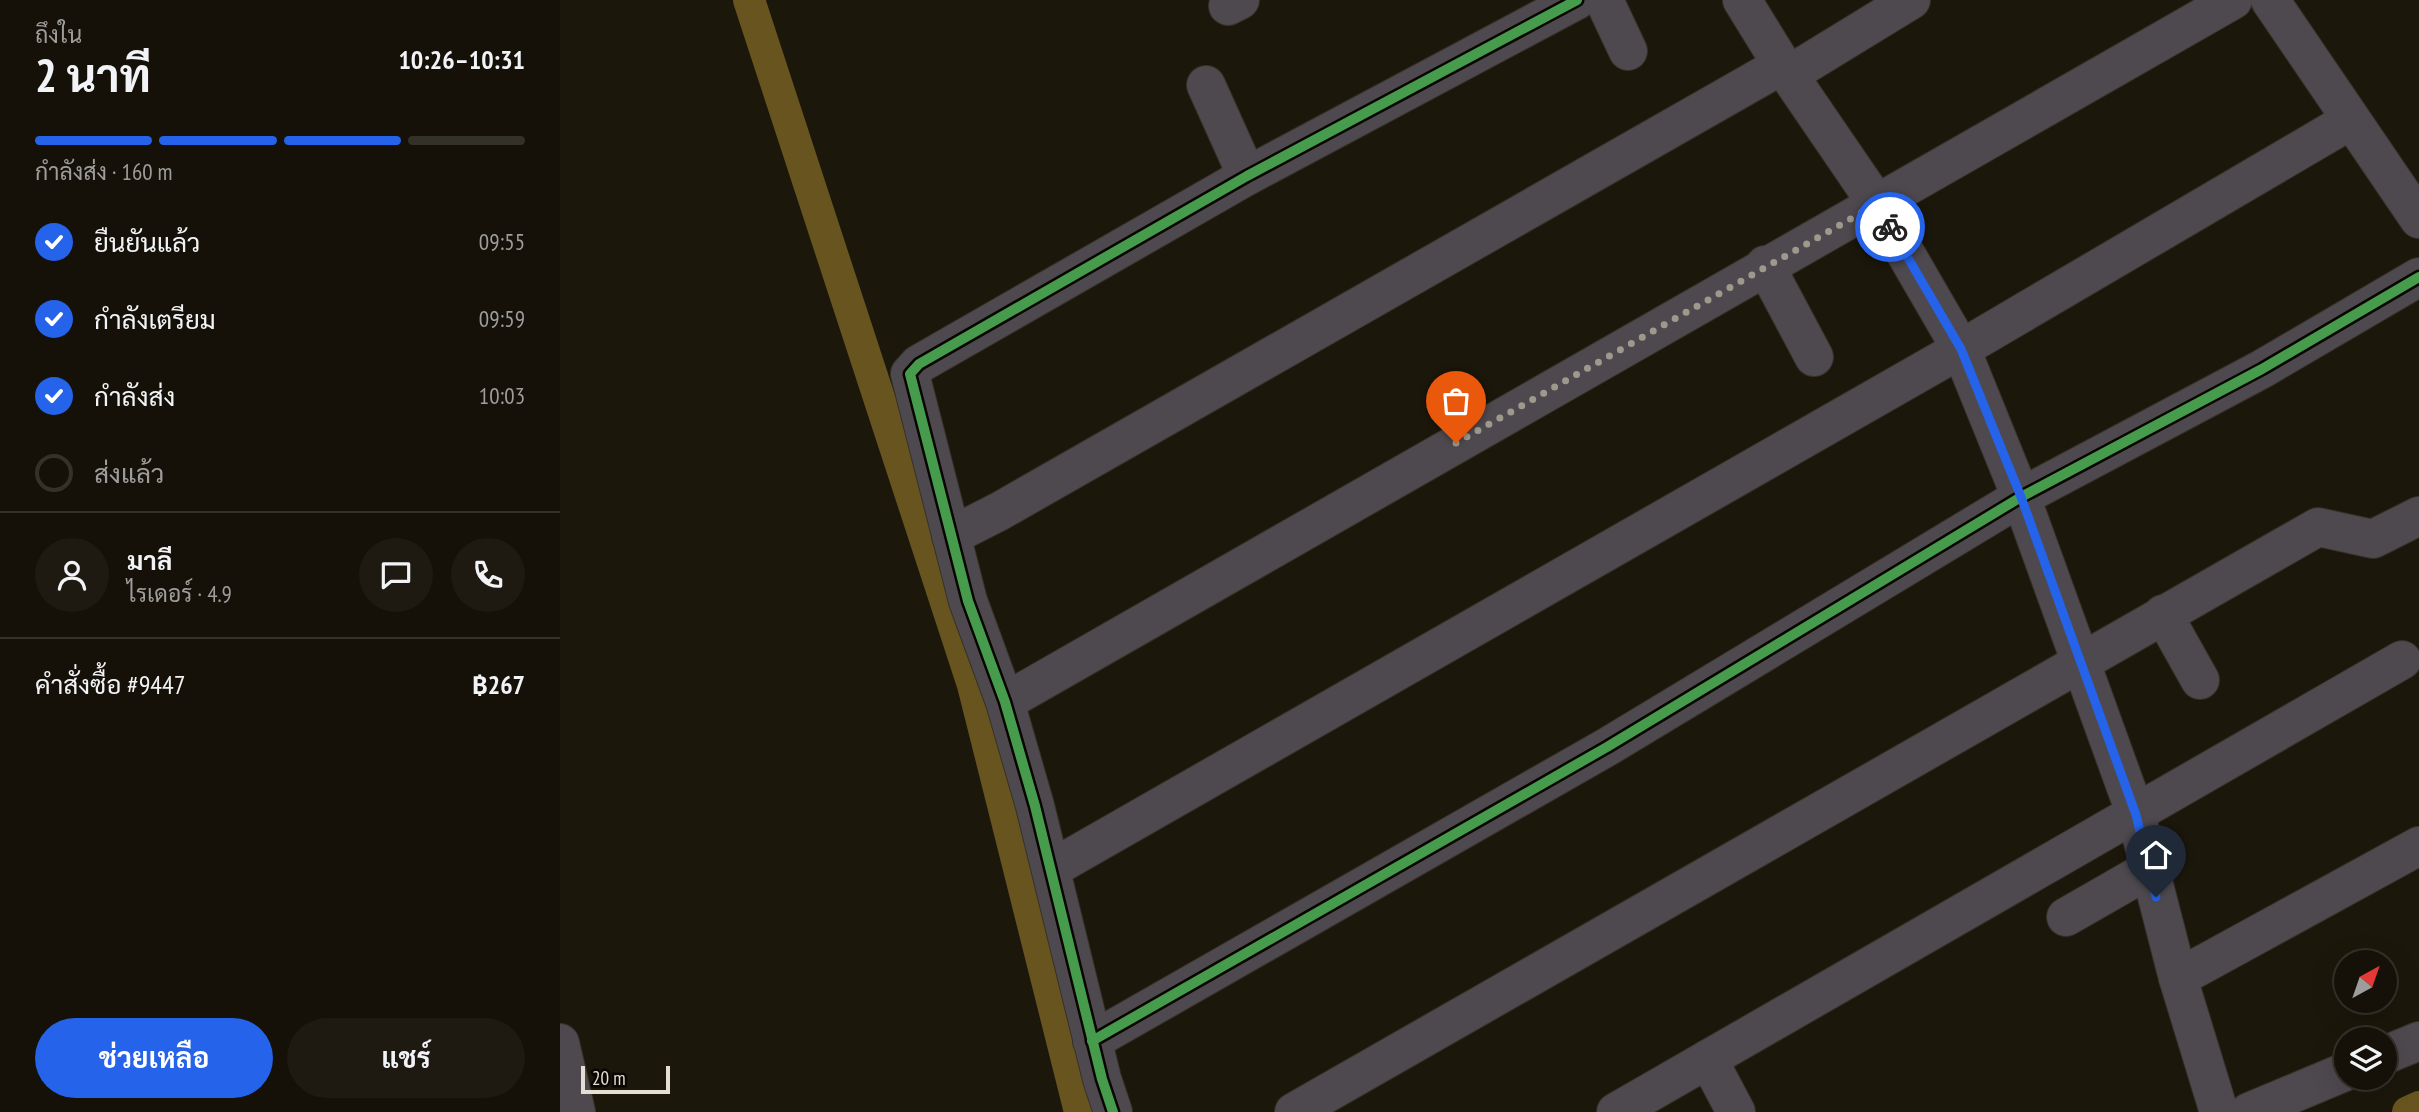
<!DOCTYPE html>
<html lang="th">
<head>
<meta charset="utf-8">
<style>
	:root { --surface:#151108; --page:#1e1a12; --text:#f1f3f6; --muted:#9d9d9c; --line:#343129; --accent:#2563eb }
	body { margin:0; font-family:"PT Sans Narrow",Sarabun,sans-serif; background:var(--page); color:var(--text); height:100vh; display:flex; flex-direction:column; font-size:26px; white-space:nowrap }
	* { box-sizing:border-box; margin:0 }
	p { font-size:23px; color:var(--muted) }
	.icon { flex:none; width:38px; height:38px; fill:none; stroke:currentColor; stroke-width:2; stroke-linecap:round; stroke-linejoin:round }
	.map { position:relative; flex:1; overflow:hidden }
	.side { display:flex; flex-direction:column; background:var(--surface); width:560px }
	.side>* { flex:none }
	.needle { width:46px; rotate:40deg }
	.controls { position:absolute; left:1774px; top:950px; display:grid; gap:14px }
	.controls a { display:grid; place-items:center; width:63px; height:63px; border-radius:50%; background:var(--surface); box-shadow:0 7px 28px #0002,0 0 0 2px var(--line); font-size:35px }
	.scale { position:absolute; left:21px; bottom:18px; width:89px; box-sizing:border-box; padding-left:7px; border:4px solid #e4dfd2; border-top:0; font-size:19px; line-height:24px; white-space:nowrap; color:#e4dfd2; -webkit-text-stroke:5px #090601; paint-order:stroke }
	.pin { position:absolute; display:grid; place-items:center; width:60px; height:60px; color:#fff; margin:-72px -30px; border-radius:50% 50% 50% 0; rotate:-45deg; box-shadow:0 0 7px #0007 }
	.pin .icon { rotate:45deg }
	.courier { position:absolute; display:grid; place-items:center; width:70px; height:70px; margin:-35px; border:5px solid #2563eb; border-radius:50%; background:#fff; color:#222; box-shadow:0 2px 9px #0007 }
	.head em { font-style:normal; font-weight:700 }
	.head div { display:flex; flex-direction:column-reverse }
	.head { display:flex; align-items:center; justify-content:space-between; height:119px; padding:0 35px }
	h1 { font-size:46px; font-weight:700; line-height:52px }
	.bar { display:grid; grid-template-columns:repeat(4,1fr); gap:10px 7px; align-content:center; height:84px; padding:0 35px }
	.bar i { height:9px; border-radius:5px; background:var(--line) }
	.bar .on { background:var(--accent) }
	.bar p { grid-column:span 4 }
	.line { display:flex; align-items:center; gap:18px; padding:0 35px; border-top:2px solid var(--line) }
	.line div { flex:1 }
	.round { display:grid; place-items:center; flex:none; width:74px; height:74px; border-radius:37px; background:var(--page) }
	ol { padding:0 35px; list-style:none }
	li { display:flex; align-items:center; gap:21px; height:77px }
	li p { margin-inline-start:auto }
	li .icon { padding:7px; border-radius:50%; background:var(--accent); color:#fff; stroke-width:4 }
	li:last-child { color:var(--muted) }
	li i { width:38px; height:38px; border:4px solid var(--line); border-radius:50% }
	.action { display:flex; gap:14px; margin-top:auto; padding:14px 35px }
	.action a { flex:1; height:80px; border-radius:42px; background:var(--accent); color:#fff; font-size:28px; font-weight:700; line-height:80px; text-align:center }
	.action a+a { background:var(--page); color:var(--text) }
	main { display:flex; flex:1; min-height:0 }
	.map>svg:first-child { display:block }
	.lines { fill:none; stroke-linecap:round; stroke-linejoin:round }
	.canal { stroke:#67541f; stroke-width:32 }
	.minor-casing { stroke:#363229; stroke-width:40 }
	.minor { stroke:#4e494e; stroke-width:38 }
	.cycleway-casing { stroke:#090601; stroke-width:15 }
	.cycleway { stroke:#469c4c; stroke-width:10 }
	.done { stroke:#9e998c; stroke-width:7; stroke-dasharray:0 12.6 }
	.route { stroke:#2563eb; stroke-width:9 }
</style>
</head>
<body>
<main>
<section class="side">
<div class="head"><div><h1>2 นาที</h1><p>ถึงใน</p></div><em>10:26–10:31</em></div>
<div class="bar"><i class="on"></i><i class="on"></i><i class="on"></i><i></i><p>กำลังส่ง · 160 m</p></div>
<ol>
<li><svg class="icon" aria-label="check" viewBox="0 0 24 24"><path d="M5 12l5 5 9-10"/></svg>ยืนยันแล้ว<p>09:55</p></li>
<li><svg class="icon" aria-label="check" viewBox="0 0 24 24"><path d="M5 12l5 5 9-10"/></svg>กำลังเตรียม<p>09:59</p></li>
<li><svg class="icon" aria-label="check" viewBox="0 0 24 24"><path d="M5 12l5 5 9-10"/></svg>กำลังส่ง<p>10:03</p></li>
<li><i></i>ส่งแล้ว</li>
</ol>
<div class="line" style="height:126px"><a class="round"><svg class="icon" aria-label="person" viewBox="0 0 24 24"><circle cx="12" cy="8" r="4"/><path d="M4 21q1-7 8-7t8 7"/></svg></a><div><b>มาลี</b><p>ไรเดอร์ · 4.9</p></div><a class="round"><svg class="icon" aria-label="chat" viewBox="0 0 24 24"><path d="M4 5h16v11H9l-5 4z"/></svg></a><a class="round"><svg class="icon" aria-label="phone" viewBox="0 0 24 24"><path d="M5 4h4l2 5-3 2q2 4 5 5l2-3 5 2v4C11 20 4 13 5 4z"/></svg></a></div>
<div class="line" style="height:91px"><div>คำสั่งซื้อ #9447</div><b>฿267</b></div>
<div class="action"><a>ช่วยเหลือ</a><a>แชร์</a></div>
</section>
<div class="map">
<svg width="1859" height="1112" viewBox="0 0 1859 1112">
	<rect width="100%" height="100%" fill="#1c170b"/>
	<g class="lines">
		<g class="canal">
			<path d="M189,0L413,685L520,1112"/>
			<path d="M1848,1112L1859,1107"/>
		</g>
		<defs>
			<g id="minor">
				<path d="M1044,0L1068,51"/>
				<path d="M1182,0L1222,65L1317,204L1401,349L1461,497L1576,815L1618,978L1659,1112"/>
				<path d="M1710,0L1859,219"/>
				<path d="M668,6L680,0"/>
				<path d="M1230,74L1351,0"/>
				<path d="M646,85L687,176"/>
				<path d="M1205,265L1254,357"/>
				<path d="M391,536L440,511L1222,65"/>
				<path d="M1603,614L1640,680"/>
				<path d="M445,702L1673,0"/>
				<path d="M491,869L1401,349L1791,120"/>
				<path d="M1506,917L1588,870"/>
				<path d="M1618,978L1859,846"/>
				<path d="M532,1041L1047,747L1461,497L1702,369L1859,277"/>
				<path d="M0,1043L16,1112"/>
				<path d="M1825,1055L1859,1041"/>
				<path d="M1148,1059L1176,1112"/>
				<path d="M553,1112L542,1079L475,806L445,702L408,601L350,374L359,364L687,176L1017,0"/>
				<path d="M734,1112L1758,527L1813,539L1859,516"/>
				<path d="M1056,1112L1842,660"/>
				<path d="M1689,1112L1787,1071"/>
			</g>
		</defs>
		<use href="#minor" class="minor-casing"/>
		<use href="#minor" class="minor"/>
		<defs>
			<g id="cycleway">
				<path d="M532,1041L1047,747L1461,497L1702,369L1859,277"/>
				<path d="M553,1112L542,1079L475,806L445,702L408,601L350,374L359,364L687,176L1017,0"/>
			</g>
		</defs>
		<use href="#cycleway" class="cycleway-casing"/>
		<use href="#cycleway" class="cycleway"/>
	</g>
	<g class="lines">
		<path class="done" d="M896,443L1317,204L1330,227"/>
		<path class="route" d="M1330,227L1401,349L1461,497L1576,815L1596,897"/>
	</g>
</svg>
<div class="controls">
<a><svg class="needle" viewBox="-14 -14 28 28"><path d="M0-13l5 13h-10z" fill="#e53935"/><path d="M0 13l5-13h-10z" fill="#9d9d9c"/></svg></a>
<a><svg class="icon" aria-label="layers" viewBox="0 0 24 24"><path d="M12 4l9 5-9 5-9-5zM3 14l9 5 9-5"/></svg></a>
</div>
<div class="scale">20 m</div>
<div class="pin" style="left:896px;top:443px;background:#ea580c"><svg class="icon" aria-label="bag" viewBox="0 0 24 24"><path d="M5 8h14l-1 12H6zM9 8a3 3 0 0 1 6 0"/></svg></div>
<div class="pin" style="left:1596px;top:897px;background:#1f2937"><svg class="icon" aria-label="home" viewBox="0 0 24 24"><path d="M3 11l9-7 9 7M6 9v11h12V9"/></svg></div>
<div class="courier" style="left:1330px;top:227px"><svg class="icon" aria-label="bike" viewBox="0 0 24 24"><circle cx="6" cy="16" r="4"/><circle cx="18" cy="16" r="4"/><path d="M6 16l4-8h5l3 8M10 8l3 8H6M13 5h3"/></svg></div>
</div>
</main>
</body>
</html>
